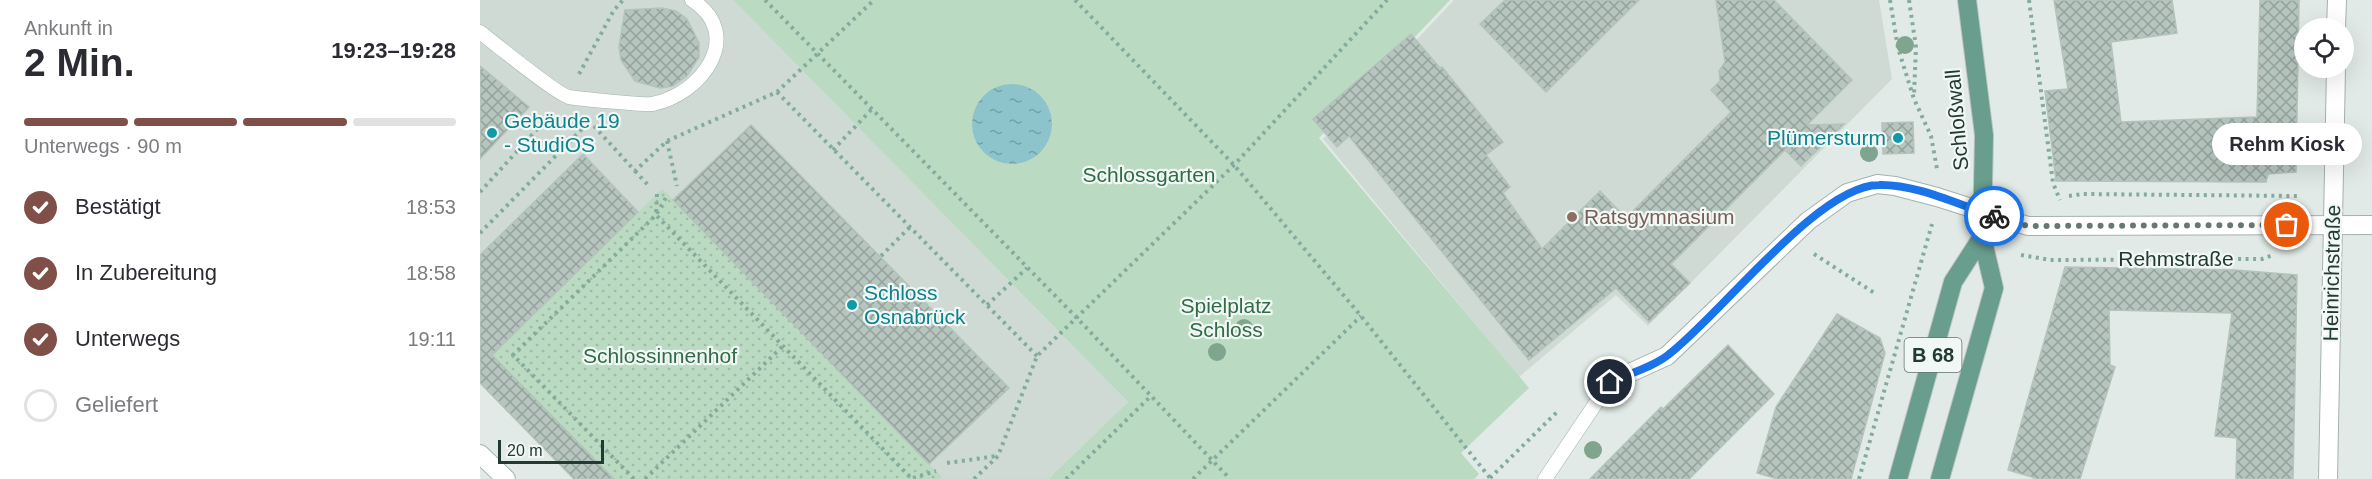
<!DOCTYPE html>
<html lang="de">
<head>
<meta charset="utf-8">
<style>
	:root { --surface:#fff; --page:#f2f2f3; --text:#2b2b33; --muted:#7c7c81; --line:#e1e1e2; --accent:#805048 }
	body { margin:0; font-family:Helvetica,sans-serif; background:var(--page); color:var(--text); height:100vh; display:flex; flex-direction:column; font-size:22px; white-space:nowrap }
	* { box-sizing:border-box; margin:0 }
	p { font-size:20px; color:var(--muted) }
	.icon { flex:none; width:33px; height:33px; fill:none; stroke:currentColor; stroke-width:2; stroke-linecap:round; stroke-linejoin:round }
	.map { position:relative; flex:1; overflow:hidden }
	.details { display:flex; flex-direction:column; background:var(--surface); width:480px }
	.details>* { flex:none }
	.buttons { position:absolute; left:1814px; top:18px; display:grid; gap:12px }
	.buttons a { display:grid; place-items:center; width:60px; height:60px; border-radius:50%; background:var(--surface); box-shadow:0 6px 24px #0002; font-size:30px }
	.scale { position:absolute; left:18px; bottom:15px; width:106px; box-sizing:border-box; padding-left:6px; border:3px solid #233a33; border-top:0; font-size:16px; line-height:21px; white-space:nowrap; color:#233a33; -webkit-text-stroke:4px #f1f7f4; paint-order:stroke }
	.pin { position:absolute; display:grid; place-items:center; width:51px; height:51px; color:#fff; margin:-26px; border:3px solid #fff; border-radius:50%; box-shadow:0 2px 6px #0007 }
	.courier { position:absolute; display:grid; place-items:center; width:60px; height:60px; margin:-30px; border:4px solid #1a73e8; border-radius:50%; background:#fff; color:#222; box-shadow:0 2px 8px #0007 }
	.bubble { position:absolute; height:42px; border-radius:21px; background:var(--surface); box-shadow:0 6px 24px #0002; font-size:20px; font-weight:700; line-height:42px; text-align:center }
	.overview em { font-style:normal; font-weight:700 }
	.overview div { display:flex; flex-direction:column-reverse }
	.overview { display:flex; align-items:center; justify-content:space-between; height:102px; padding:0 24px }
	h1 { font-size:39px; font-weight:700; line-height:45px }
	.bar { display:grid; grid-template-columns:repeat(4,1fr); gap:9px 6px; align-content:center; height:72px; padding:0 24px }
	.bar i { height:8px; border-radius:4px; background:var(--line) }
	.bar .on { background:var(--accent) }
	.bar p { grid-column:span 4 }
	ol { padding:0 24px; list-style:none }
	li { display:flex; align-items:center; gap:18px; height:66px }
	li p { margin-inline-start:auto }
	li .icon { padding:6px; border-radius:50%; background:var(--accent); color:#fff; stroke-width:4 }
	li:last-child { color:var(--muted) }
	li i { width:33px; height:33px; border:3px solid var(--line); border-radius:50% }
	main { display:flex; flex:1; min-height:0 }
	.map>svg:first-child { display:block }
	.built { fill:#cfdad5 }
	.park { fill:#bbdac2 }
	.garden { fill:url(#garden-dots) }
	.water { fill:url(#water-ripples) }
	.building { fill:url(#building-cross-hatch); stroke:#b4c3bc; stroke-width:1.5 }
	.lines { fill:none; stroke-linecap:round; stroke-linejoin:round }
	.lane-casing { stroke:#a4b2ad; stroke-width:15 }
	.street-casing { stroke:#a4b2ad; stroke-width:20 }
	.secondary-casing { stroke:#a1b5ad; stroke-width:20 }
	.primary-casing { stroke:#bdc4c2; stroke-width:20 }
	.path { stroke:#84ac9e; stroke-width:4; stroke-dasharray:3 4.5; stroke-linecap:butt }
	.lane { stroke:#fff; stroke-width:14 }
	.street { stroke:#fff; stroke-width:18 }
	.secondary { stroke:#fff; stroke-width:18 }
	.primary { stroke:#699d8d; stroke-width:18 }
	.tree { fill:#80a58e }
	.done { stroke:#667872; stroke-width:6; stroke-dasharray:0 10.8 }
	.route { stroke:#1a73e8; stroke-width:8 }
	.culture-dot { fill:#0f9aa8; stroke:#f1f7f4; stroke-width:2 }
	.education-dot { fill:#8d6e63; stroke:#f1f7f4; stroke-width:2 }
	.labels { text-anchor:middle; stroke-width:4.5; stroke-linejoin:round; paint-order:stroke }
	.shield { fill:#f1f7f4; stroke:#61736d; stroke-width:1.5 }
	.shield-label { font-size:20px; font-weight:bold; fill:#233a33 }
	.street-label { font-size:21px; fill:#233a33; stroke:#f1f7f4 }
	.culture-label { font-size:21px; fill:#0d838f; stroke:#f1f7f4; text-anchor:start }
	.park-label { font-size:21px; fill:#306d46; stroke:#f1f7f4 }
	.education-label { font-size:21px; fill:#785e54; stroke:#f1f7f4; text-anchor:start }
</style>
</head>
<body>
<main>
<section class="details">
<div class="overview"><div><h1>2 Min.</h1><p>Ankunft in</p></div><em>19:23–19:28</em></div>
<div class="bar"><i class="on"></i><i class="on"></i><i class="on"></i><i></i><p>Unterwegs · 90 m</p></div>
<ol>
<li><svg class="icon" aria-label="check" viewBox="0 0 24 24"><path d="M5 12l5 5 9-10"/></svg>Bestätigt<p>18:53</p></li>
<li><svg class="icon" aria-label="check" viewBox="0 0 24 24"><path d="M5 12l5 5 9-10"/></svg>In Zubereitung<p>18:58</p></li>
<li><svg class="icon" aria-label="check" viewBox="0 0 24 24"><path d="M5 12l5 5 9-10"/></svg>Unterwegs<p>19:11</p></li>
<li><i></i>Geliefert</li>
</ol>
</section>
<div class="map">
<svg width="1892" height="479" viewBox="0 0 1892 479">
	<defs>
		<pattern id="garden-dots" width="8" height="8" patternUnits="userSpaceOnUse" patternTransform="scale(1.5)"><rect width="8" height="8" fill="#bbdac2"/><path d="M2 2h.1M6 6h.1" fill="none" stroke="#a0bca7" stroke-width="1.8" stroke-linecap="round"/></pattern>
		<pattern id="water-ripples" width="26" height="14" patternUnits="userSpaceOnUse" patternTransform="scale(1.5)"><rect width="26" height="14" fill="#8dc4cc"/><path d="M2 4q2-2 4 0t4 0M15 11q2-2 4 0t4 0" fill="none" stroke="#73a0a6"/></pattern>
		<pattern id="building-cross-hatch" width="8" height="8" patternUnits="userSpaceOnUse" patternTransform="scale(1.5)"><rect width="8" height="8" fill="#b7c5bf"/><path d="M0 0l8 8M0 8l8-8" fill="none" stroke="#94a19c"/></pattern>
	</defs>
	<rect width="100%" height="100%" fill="#e1eae6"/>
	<g class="built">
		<path d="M0,0H253L648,402L568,479H94L0,383Z"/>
		<path d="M974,0H1399L1412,79L1168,326L1136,295L1039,377L843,139Z"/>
	</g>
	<path class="park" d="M253,0H970L839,138L1049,388L981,453L999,474L994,479H568L648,402Z"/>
	<path class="garden" d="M182,189L188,194L462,477L459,479H134L12,355Z"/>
	<circle class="water" cx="532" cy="124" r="40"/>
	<g class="building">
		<path d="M1025,0H1159L1066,92L1000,24Z"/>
		<path d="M1236,0H1294L1372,80L1327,125L1364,124L1321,166L1305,150L1191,264L1210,283L1169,322L1136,288L1049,360L869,136L857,147L833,119L931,34L960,68L962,67L1023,142L1006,155L1030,187L1023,193L1062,249L1120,191L1146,218L1251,112L1231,90L1240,81L1239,71L1245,62Z"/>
		<path d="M1574,0H1692L1697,33L1631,42L1641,122L1777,117L1780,0H1819L1816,172L1788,174L1786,182L1576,181L1565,91L1588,89Z"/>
		<path d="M182,8L196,11L207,19L219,43V57L207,76L193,86L180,88L155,81L141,60L139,47L145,10Z"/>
		<path d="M0,66L49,107L0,159Z"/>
		<path d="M1433,122L1434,153L1403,154L1402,123Z"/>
		<path d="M271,125L529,388L449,464L193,200Z"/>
		<path d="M103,154L158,212L12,355L134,479H94L0,383V255Z"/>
		<path d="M1585,267L1755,270L1817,275L1813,479H1756L1757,438L1735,436L1752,313L1629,310L1630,365L1635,367L1600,479H1558L1528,470Z"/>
		<path d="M1357,314L1400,338L1405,353L1371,479H1298L1277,473L1296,407Z"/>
		<path d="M1248,345L1294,394L1209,479H1110L1181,407L1183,409Z"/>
	</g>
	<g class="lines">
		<defs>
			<g id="lane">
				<path d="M0,32C14,43 78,95 89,97C101,99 162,105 172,104C221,95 266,35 212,0"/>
				<path d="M1065,479L1130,382"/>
			</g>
			<g id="street">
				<path d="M1856,28L1857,0"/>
				<path d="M1130,382L1187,356L1328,221L1367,193L1397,184L1415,186L1457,197L1548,226L1892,225"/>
				<path d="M1848,479L1856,68"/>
			</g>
			<path id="secondary" d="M0,454L26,479"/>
			<g id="primary">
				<path d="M1418,479L1473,282L1502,237"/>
				<path d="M1460,479L1514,288L1502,237L1504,135L1487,0"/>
			</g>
		</defs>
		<use href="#lane" class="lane-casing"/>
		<use href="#street" class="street-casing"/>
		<use href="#secondary" class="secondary-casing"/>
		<use href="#primary" class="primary-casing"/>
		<g class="path">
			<path d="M285,0L596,317L750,479"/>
			<path d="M595,0L754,165L881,316L1010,478"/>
			<path d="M1410,0L1418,48L1434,99L1451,136L1457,169"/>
			<path d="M1429,0L1436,47L1434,95"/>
			<path d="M1549,0L1573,183L1580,200"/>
			<path d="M99,74L134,10L143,0"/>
			<path d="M297,92L557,356"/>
			<path d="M114,126L155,171L187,141L297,92L394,0"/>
			<path d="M187,141L197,186"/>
			<path d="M353,150L392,109"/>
			<path d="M155,171L168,185"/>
			<path d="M0,192L71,114"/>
			<path d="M177,194L176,215L432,479"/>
			<path d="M1589,196L1602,194L1819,196"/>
			<path d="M0,233L107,124"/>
			<path d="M1334,254L1396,294"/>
			<path d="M1541,255L1570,260L1782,259L1793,255"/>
			<path d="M401,256L430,227"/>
			<path d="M507,305L547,268"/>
			<path d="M467,463L517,456"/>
			<path d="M433,478L456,471"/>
			<path d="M1010,478L1077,412"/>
			<path d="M154,479L33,355L176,215L188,194"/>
			<path d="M165,479L304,345"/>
			<path d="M494,479L518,456L557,356L754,165L907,0"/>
			<path d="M586,479L671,396"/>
			<path d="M713,479L881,316"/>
			<path d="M1379,479L1452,224"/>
		</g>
		<use href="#lane" class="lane"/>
		<use href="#street" class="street"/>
		<use href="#secondary" class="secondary"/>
		<use href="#primary" class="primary"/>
	</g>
	<g class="tree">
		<circle cx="1425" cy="45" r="9"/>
		<circle cx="1389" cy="153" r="9"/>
		<circle cx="764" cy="328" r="9"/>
		<circle cx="737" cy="352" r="9"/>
		<circle cx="1113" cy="450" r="9"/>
	</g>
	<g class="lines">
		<path class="done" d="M1514,216L1548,226L1807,225"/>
		<path class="route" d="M1130,382C1148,374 1173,367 1188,355C1239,317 1338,185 1399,185C1437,184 1478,205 1514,216"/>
	</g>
	<g class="culture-dot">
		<circle cx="12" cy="133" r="6"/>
		<circle cx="1418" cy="138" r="6"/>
		<circle cx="372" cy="305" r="6"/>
	</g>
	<circle class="education-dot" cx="1092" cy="217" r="6"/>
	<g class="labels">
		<rect class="shield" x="1424.5" y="338" width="57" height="34" rx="4.5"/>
		<g class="shield-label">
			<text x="1453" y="362">B 68</text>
		</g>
		<g class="street-label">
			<text transform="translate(1477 120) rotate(-95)" y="7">Schloßwall</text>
			<text x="1696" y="266">Rehmstraße</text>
			<text transform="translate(1852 273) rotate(-89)" y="7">Heinrichstraße</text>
		</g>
		<g class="culture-label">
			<text x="24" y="128">Gebäude 19<tspan x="24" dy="24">- StudiOS</tspan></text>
			<text x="1406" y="145" text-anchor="end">Plümersturm</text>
			<text x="384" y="300">Schloss<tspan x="384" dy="24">Osnabrück</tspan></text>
		</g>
		<g class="park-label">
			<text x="669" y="182">Schlossgarten</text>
			<text x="746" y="313">Spielplatz<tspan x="746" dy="24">Schloss</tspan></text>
			<text x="180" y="363">Schlossinnenhof</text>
		</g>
		<g class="education-label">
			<text x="1104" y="224">Ratsgymnasium</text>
		</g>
	</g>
</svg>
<div class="buttons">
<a><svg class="icon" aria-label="locate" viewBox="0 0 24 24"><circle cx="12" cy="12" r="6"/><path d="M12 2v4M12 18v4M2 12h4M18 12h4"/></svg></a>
</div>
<div class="scale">20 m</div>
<div class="pin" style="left:1807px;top:225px;background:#ea580c"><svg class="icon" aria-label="bag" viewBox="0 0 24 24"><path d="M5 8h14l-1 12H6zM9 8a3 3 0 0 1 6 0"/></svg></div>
<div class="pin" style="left:1130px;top:382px;background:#1f2937"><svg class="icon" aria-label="home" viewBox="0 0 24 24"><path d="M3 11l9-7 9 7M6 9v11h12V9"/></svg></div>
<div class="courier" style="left:1514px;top:216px"><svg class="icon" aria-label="bike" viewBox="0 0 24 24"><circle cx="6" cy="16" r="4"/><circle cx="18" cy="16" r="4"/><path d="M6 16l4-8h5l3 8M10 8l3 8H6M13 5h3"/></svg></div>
<div class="bubble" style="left:1732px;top:123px;width:150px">Rehm Kiosk</div>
</div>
</main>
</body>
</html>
